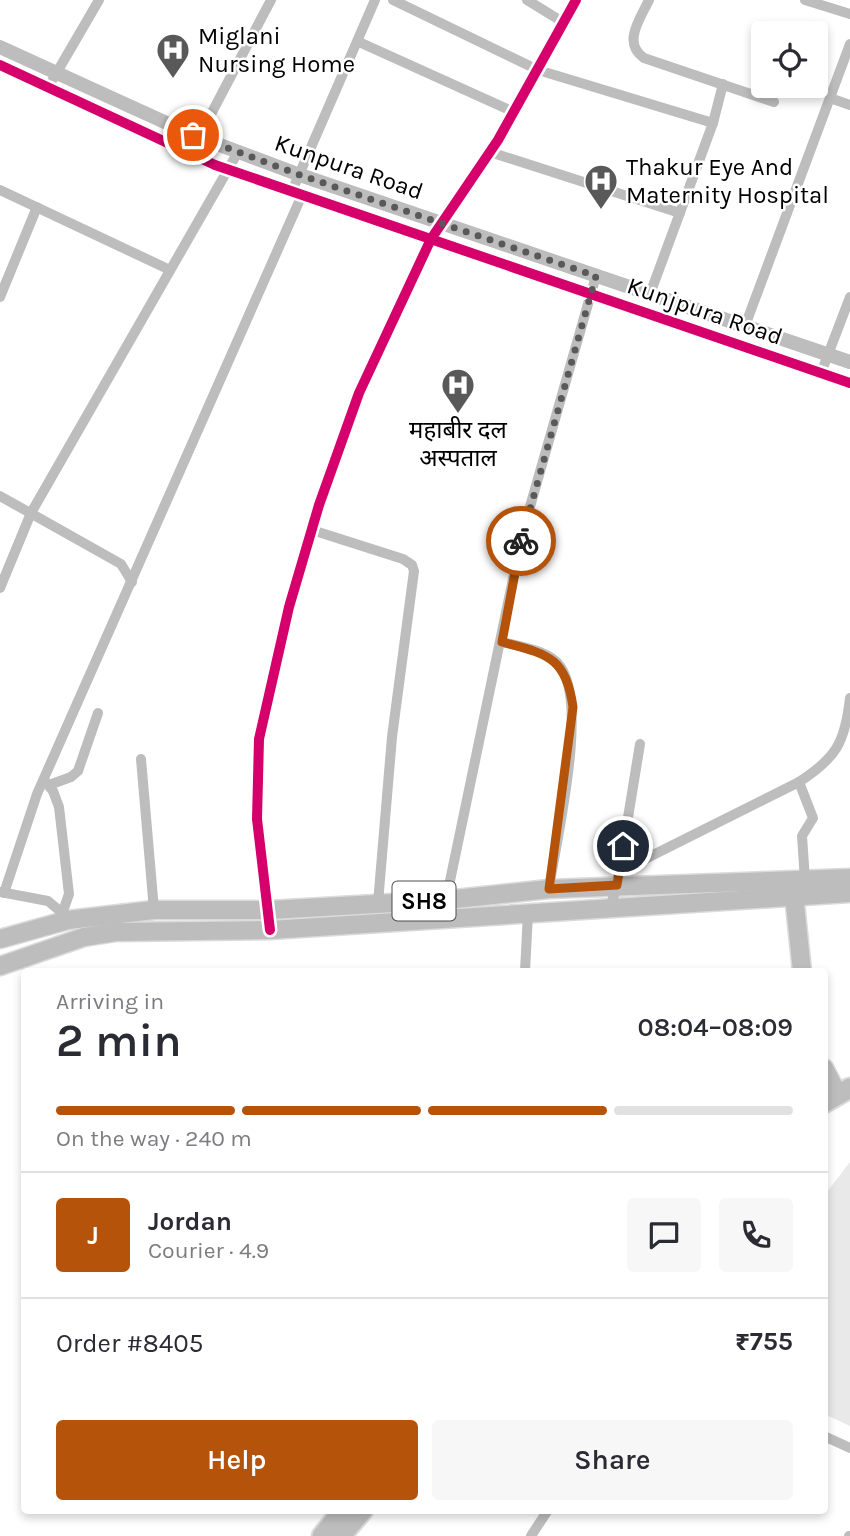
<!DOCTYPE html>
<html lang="en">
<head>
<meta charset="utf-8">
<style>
	:root { --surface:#fff; --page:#f7f7f7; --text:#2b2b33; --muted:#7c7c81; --line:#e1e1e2; --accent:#b45309 }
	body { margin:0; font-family:Karla,"Noto Sans Devanagari",sans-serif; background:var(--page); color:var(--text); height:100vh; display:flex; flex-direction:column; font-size:26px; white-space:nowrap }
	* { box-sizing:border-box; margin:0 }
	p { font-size:23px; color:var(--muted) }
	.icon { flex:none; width:38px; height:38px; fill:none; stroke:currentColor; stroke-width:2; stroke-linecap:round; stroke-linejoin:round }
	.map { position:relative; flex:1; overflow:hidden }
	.side { position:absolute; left:21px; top:968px; width:807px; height:546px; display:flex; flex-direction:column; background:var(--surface); border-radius:7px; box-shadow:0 4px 10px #0003 }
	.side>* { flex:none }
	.tools { position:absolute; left:751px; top:21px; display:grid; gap:14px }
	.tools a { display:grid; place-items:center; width:77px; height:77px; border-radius:7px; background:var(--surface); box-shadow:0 4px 10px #0003; font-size:35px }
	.pin { position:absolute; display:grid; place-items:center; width:60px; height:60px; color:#fff; margin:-30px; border:4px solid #fff; border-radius:50%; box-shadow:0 2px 7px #0007 }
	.courier { position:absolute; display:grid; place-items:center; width:70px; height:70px; margin:-35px; border:5px solid #b45309; border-radius:50%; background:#fff; color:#222; box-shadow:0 2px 9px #0007 }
	.head em { font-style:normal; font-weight:600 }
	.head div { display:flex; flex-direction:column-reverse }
	.head { display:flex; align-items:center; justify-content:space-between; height:119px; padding:0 35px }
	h1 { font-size:46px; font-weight:600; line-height:52px }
	.bar { display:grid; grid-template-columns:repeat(4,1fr); gap:10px 7px; align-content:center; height:84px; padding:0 35px }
	.bar i { height:9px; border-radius:5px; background:var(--line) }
	.bar .active { background:var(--accent) }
	.bar p { grid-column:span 4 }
	.line { display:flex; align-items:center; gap:18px; padding:0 35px; border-top:2px solid var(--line) }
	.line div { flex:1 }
	.round { display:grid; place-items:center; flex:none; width:74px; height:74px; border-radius:7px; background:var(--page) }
	.button { display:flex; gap:14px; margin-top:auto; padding:14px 35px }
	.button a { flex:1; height:80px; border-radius:7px; background:var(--accent); color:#fff; font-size:28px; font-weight:600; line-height:80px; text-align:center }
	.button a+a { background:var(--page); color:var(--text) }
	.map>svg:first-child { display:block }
	.green { fill:#e9e9e9 }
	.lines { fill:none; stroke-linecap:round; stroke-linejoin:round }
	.primary-casing { stroke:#dbdbdb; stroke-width:21 }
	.trunk-casing { stroke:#dbdbdb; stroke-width:23 }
	.minor { stroke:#bdbdbd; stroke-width:10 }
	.tertiary { stroke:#bdbdbd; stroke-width:14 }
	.primary { stroke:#bdbdbd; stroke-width:18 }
	.trunk { stroke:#bdbdbd; stroke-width:19 }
	.cycleway-casing { stroke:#fff; stroke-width:15 }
	.cycleway { stroke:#d6006c; stroke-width:10 }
	.done { stroke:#595959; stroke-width:7; stroke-dasharray:0 12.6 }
	.route { stroke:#b45309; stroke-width:9 }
	.labels { text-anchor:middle; stroke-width:5; stroke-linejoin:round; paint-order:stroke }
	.shield { fill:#fff; stroke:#4c4c4c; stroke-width:2 }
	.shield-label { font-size:23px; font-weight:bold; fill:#000 }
	.poi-label { font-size:24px; fill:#000; stroke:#fff; text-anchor:start }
	.street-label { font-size:24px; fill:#000; stroke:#fff }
</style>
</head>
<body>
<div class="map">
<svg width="850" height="1536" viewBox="0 0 850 1536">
	<rect width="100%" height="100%" fill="#fff"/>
	<path class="green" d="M850,1162V1426L824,1414V1196Z"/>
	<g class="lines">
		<defs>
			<g id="primary">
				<path d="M794,895L802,971"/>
				<path d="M0,939L68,920L154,910H270L446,900L549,889L850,878"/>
				<path d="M0,966L84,937L116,932L270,930L850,893"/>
				<path d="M824,1068L838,1095"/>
			</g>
			<g id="trunk">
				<path d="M824,1103L850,1088"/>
				<path d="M322,1536L343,1510"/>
				<path d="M341,1536L363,1510"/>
			</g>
		</defs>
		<use href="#primary" class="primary-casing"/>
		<use href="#trunk" class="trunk-casing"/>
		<g class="minor">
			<path d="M393,0L538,70L713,123"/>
			<path d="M527,0L566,24"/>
			<path d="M649,0C640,19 622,43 644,58L774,102"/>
			<path d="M805,0L850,14"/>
			<path d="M359,42L514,112"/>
			<path d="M53,79L99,0"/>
			<path d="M830,98L850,105"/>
			<path d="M199,137L271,0"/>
			<path d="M490,152L680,213"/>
			<path d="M0,190L170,270"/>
			<path d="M292,191L375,0"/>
			<path d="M650,294L713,123L723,84"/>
			<path d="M0,297L37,207"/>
			<path d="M745,326L850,44"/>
			<path d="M821,373L850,297"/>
			<path d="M0,496L121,564L132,582"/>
			<path d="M312,530L403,559L412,565L414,571L392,737L378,903"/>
			<path d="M0,588L31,513L238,152"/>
			<path d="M502,642C520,647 549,650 560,666C589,705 556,840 549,889"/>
			<path d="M141,759L154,910"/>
			<path d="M44,780L53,791L59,807L69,894L62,914"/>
			<path d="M799,782L813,818L802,836L805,880"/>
			<path d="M49,785L71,777L78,771L98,713"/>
			<path d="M619,872L799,782C836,758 845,743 850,698"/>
			<path d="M0,892L48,901L67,917"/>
			<path d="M4,893L37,794L302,195"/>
			<path d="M446,900L523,531L596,276"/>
			<path d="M610,908L617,885L640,744"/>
			<path d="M270,915L257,819L259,739L289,607L319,505L359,393L431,239L498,140L576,0"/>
			<path d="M525,971L528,913"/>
			<path d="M824,1436L850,1448"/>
			<path d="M531,1536L548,1510"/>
			<path d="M849,1536H850"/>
		</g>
		<g class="tertiary">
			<path d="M0,47L193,135L300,175L850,362"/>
			<path d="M0,65L215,165L850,383"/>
		</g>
		<use href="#primary" class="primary"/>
		<use href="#trunk" class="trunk"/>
		<defs>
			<g id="cycleway">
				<path d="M0,65L215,165L850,383"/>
				<path d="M270,930L257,819L259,739L289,607L319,505L359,393L431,239L498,140L576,0"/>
			</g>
		</defs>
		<use href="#cycleway" class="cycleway-casing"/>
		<use href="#cycleway" class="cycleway"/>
	</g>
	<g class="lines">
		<path class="done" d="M193,135L300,175L596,276L521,541"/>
		<path class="route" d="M521,541L502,642C546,654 566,656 573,707L549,889L617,885L623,846"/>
	</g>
	<defs>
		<symbol id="hospital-pin" viewBox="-11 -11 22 30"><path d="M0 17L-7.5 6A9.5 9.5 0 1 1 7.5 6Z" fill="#595959" stroke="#fff"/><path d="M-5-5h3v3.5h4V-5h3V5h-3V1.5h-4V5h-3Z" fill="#fff"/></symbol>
	</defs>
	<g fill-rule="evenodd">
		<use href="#hospital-pin" x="154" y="31" width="38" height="52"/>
		<use href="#hospital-pin" x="582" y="162" width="38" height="52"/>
		<use href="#hospital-pin" x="439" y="366" width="38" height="52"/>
	</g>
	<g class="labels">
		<rect class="shield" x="392.5" y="881.5" width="63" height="39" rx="5"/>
		<g class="shield-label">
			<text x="424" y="909">SH8</text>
		</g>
		<g class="poi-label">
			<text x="198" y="44">Miglani<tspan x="198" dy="28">Nursing Home</tspan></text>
			<text x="626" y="175">Thakur Eye And<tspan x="626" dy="28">Maternity Hospital</tspan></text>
			<text x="458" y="438" text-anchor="middle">महाबीर दल<tspan x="458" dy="28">अस्पताल</tspan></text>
		</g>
		<g class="street-label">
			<text transform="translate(349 167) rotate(19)" y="8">Kunpura Road</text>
			<text transform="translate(705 311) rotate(19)" y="8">Kunjpura Road</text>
		</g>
	</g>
</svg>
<div class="tools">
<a><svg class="icon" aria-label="locate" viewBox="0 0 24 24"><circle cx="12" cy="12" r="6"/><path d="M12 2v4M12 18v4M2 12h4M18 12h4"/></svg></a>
</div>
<div class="pin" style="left:193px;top:135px;background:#ea580c"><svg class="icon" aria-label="bag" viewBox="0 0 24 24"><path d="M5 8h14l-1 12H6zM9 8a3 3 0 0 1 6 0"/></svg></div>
<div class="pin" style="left:623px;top:846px;background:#1f2937"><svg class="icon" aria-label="home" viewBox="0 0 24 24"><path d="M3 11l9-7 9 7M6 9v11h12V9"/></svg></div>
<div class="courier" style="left:521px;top:541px"><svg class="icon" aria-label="bike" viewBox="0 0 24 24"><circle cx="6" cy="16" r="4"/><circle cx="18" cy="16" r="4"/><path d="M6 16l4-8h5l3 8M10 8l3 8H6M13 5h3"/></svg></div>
<section class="side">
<div class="head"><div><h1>2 min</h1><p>Arriving in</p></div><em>08:04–08:09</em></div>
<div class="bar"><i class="active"></i><i class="active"></i><i class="active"></i><i></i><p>On the way · 240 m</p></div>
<div class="line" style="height:126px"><b class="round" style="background:var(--accent);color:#fff">J</b><div><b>Jordan</b><p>Courier · 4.9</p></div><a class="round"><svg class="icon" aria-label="chat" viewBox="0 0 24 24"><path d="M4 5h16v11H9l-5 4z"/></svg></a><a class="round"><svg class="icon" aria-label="phone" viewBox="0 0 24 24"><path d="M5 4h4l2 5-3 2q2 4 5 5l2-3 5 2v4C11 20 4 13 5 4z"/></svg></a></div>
<div class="line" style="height:91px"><div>Order #8405</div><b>₹755</b></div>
<div class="button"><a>Help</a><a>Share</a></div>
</section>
</div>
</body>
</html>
